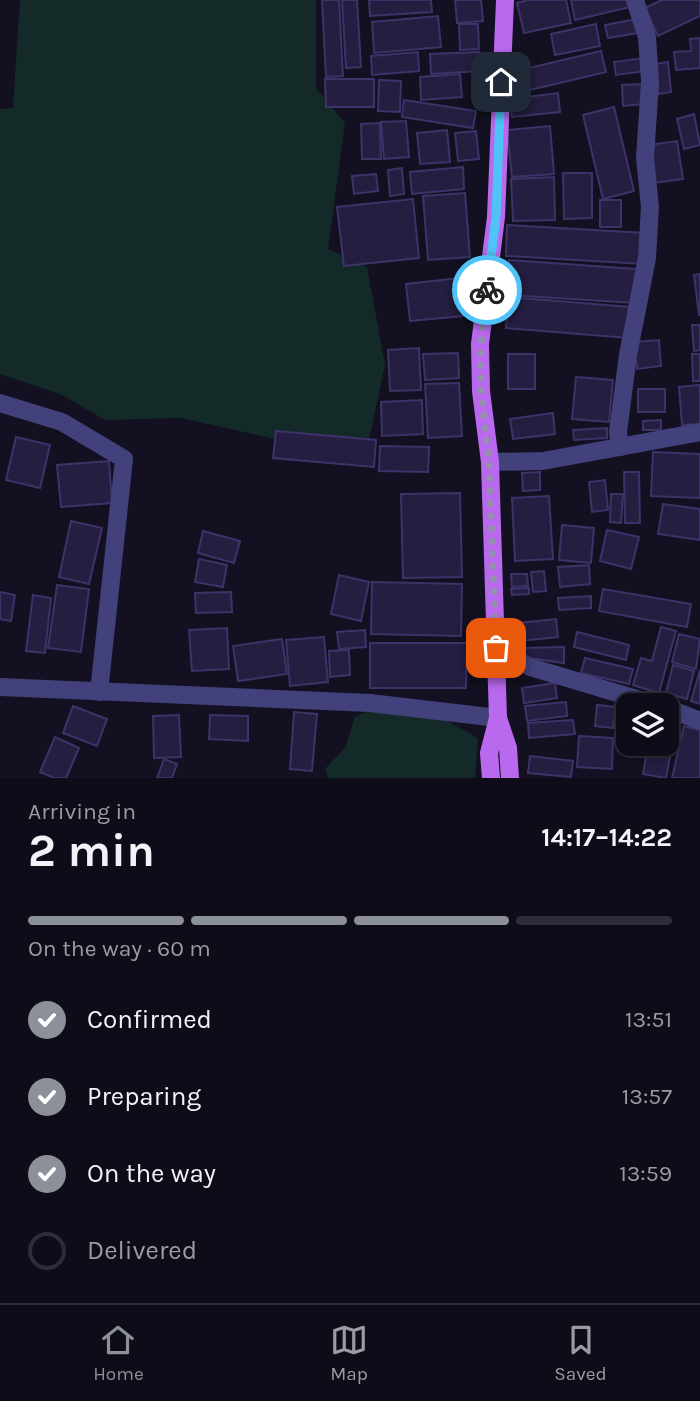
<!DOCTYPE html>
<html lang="en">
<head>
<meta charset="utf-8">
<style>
	:root { --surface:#0e0c19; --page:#171522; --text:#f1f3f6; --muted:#9b9ba2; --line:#2e2c38; --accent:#8c9099 }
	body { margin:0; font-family:Karla,sans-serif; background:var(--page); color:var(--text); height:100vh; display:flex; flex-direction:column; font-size:26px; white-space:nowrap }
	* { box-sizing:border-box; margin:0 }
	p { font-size:23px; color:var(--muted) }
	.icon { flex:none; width:38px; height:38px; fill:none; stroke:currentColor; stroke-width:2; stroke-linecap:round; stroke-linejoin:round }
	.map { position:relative; height:778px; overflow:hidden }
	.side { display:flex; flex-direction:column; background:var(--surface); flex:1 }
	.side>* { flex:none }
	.controls { position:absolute; left:616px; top:693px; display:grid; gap:14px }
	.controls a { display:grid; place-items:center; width:63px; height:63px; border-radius:14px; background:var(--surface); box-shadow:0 4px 10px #0003,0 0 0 2px var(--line); font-size:35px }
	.pin { position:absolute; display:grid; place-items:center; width:60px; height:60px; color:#fff; margin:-30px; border-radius:14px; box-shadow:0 4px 10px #0006 }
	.courier { position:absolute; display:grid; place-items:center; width:70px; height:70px; margin:-35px; border:5px solid #4fc3f7; border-radius:50%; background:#fff; color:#222; box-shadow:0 2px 9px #0007 }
	.head em { font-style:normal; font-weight:700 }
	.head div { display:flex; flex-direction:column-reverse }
	.head { display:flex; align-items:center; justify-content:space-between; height:119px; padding:0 28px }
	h1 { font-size:46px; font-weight:700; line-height:52px }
	.bar { display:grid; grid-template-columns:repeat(4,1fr); gap:10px 7px; align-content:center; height:84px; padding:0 28px }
	.bar i { height:9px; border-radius:5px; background:var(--line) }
	.bar .current { background:var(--accent) }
	.bar p { grid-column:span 4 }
	ol { padding:0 28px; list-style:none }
	li { display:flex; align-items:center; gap:21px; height:77px }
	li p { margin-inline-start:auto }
	li .icon { padding:7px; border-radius:50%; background:var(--accent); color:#fff; stroke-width:4 }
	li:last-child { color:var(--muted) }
	li i { width:38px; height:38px; border:4px solid var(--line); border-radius:50% }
	.dock { display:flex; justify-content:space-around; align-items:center; height:98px; border-top:2px solid var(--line); background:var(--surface); font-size:19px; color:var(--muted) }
	.dock a { display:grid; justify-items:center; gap:4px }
	.dock .current { color:var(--accent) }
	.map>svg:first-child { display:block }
	.green { fill:#142a29 }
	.building { fill:#251e40; stroke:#3d3369; stroke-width:2 }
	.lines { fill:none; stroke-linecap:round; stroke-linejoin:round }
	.minor { stroke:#42417b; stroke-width:18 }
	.major { stroke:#b969ed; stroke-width:18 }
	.done { stroke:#9490ae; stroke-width:7; stroke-dasharray:0 12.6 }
	.route { stroke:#4fc3f7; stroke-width:9 }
</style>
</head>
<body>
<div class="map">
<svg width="700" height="778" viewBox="0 0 700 778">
	<rect width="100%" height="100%" fill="#131021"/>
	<g class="green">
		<path d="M20,0H316V88L345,123L328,249L367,267L385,365L365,459L181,418L105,420L60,394L0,374V109L13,108Z"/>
		<path d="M385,704L438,716L478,738L475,778H328L325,769L345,748L355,717Z"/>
	</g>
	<g class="building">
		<path d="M322,0H339L343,76L326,77Z"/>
		<path d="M342,0H357L361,67L346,68Z"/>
		<path d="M369,0H431L432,12L370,16Z"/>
		<path d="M455,0H481L483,21L457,23Z"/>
		<path d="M528,0H566L571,23L524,33L517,3Z"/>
		<path d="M571,0H628L630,7L575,20Z"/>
		<path d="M662,0H700V16L658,36L645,8Z"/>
		<path d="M438,16L441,47L374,53L372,22Z"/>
		<path d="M636,19L638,33L608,38L605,25Z"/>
		<path d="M459,24H478L479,49L460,50Z"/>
		<path d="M596,24L600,46L555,55L551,34Z"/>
		<path d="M700,38V68L676,70L674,52L691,51L690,39Z"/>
		<path d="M601,51L606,72L517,93L512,72Z"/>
		<path d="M418,52L419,71L372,75L371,56Z"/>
		<path d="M479,52L480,71L431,74L430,54Z"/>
		<path d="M644,58L646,71L616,75L614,62Z"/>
		<path d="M668,62L671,92L658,94L655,64Z"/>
		<path d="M460,74L462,97L421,100L420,77Z"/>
		<path d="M325,79H374V107H326Z"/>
		<path d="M379,80L401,81L400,112L378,111Z"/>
		<path d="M642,84L644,104L623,106L622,85Z"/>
		<path d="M558,93L560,112L512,117L510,99Z"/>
		<path d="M404,100L476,111L473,128L402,117Z"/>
		<path d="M614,107L634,191L603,199L583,115Z"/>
		<path d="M694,114L700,145L684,149L677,119Z"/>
		<path d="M406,121L409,157L384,159L381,122Z"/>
		<path d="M380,123L381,159H362L361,124Z"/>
		<path d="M550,126L554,174L512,177L507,130Z"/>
		<path d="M447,130L450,162L420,164L417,133Z"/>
		<path d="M476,131L479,159L458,161L455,133Z"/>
		<path d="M677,141L683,179L654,183L648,145Z"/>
		<path d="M463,167L464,189L412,194L410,172Z"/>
		<path d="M402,168L404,194L390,196L388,170Z"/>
		<path d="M563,173H592V218L564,219Z"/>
		<path d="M376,174L378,191L354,194L352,176Z"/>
		<path d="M554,177L555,220L513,221L511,179Z"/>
		<path d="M465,193L470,257L428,260L423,196Z"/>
		<path d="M413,199L419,258L344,266L337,207Z"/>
		<rect x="600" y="200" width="21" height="27"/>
		<path d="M507,225L645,233L643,264L506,256Z"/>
		<path d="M509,260L636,269L634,303L507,295Z"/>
		<path d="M700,274V315H699L694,275Z"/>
		<path d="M459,278L463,316L410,321L406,284Z"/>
		<path d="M508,297L630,307L628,338L506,328Z"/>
		<path d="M692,325H700V350L694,351Z"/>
		<path d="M659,340L661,366L637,369L634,342Z"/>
		<path d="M419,348L421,390L390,391L388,350Z"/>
		<path d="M458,353L459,378L425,380L423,354Z"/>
		<rect x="508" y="354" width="27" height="35"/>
		<path d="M692,354H700V381H693Z"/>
		<path d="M576,377L613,380L609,422L572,419Z"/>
		<path d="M459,383L462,436L428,438L425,384Z"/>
		<path d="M700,385V424L682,425L679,387Z"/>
		<rect x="638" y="389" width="27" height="23"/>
		<path d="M422,400L423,434L382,436L381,402Z"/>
		<path d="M553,413L555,434L513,439L510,419Z"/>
		<path d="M661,420V430H643V421Z"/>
		<path d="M607,428V438L574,440L573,430Z"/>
		<path d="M276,431L376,440L374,467L273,458Z"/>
		<path d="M16,437L50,445L40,488L6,480Z"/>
		<path d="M380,446L429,447L428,472L379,471Z"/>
		<path d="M653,452L700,454V498L651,496Z"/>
		<path d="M109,461L112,503L61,507L57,465Z"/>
		<path d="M540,472V490L523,491L522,473Z"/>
		<path d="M624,472H639L640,523H625Z"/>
		<path d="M605,480L608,510L592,512L589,482Z"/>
		<path d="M460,493L462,577L403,578L401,494Z"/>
		<path d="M611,494H623L621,523L610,522Z"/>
		<path d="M549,496L553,559L515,561L512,498Z"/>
		<path d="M663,504L700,509V540L658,534Z"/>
		<path d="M71,521L102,528L89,584L59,577Z"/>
		<path d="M562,525L594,528L591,563L559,560Z"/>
		<path d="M607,530L639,537L631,569L600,561Z"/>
		<path d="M203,531L240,541L234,563L198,553Z"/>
		<path d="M199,559L227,565L223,587L195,582Z"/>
		<path d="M589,565L590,584L560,587L558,567Z"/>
		<path d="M544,571L546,591L533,592L531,572Z"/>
		<path d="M511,574H527L528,586L512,587Z"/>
		<path d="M339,575L369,582L361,621L331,614Z"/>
		<path d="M372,582L462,584L461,636L371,634Z"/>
		<path d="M57,585L89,589L81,652L48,648Z"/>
		<path d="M529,588V594L512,595L511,589Z"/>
		<path d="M603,589L691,604L687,627L599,611Z"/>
		<path d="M0,592L15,595L11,621L0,619Z"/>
		<path d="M231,592L232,612L196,613L195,593Z"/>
		<path d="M33,595L51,598L45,653L26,651Z"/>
		<path d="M591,596V608L559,610L558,598Z"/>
		<path d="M556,619L558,637L520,641L518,623Z"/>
		<path d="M661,627L676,631L659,693L633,685L641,658L652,661Z"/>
		<path d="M227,628L229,669L192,671L189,630Z"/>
		<path d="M365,630L366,647L339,649L337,632Z"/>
		<path d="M577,632L629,645L626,660L574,647Z"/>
		<path d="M679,634L700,639L696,669L672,662Z"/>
		<path d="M324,637L328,682L290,686L286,640Z"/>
		<path d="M282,639L287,674L238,681L233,646Z"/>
		<path d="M370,643H467L466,688H370Z"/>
		<path d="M564,647V663L522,657L520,648Z"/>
		<path d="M349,650L350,675L330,677L329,651Z"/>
		<path d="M585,658L633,669L629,684L581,673Z"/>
		<path d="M673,665L694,671L687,699L666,693Z"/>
		<path d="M700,670V704L691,701Z"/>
		<path d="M555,683L557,698L524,703L522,688Z"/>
		<path d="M566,702L567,716L527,721L525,706Z"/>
		<path d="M597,705L616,707L613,728L595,726Z"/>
		<path d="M73,706L107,719L97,746L63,733Z"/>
		<path d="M294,712L317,714L312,771L290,769Z"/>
		<path d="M179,715L181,757L154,758L153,716Z"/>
		<path d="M210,715L248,716V741L209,739Z"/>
		<path d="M667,717L677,719L666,778L643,774L648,744H667Z"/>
		<path d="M573,720L575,734L529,738L528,723Z"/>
		<path d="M684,726L700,730V778H672Z"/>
		<path d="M579,736L613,738L612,769L577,767Z"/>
		<path d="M55,737L79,748L66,778H54L40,772Z"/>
		<path d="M530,756L573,761L571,777L528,773Z"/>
		<path d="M164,759L177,764L172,778H157Z"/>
	</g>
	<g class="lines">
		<g class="minor">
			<path d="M0,403L62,422L124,459L99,692"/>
			<path d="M620,447L618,432L628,355L647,258L650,207L645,158L650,82L647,37L635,0"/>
			<path d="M490,462L543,461L700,432"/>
			<path d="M496,648L530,667L657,705"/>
			<path d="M0,687L370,703L498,718"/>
			<path d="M667,708L700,721"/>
		</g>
		<g class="major">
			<path d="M498,718L508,748L510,778"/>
			<path d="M491,778L489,753L498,718L490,462L481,391L480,344L496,217L505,0"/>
		</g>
	</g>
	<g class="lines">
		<path class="done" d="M487,290L481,345V391L489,462L496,648"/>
		<path class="route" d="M487,290L496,217L501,82"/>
	</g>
</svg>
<div class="controls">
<a><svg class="icon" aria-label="layers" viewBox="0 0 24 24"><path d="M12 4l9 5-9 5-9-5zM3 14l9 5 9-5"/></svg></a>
</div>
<div class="pin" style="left:496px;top:648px;background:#ea580c"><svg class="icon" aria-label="bag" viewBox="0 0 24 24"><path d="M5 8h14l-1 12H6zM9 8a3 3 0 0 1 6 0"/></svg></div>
<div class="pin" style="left:501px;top:82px;background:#1f2937"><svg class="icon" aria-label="home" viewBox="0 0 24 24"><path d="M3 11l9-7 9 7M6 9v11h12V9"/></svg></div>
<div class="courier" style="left:487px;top:290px"><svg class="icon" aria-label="bike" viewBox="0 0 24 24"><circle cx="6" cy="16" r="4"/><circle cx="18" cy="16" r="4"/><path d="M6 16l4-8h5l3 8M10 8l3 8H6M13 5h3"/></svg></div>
</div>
<section class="side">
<div class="head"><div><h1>2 min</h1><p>Arriving in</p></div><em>14:17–14:22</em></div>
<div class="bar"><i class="current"></i><i class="current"></i><i class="current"></i><i></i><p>On the way · 60 m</p></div>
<ol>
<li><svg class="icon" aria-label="check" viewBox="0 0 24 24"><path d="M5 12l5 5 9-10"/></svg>Confirmed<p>13:51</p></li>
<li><svg class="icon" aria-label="check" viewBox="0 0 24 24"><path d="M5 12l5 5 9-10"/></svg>Preparing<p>13:57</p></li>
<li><svg class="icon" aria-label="check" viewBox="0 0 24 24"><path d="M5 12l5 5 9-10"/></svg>On the way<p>13:59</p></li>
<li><i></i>Delivered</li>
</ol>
</section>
<nav class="dock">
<a class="current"><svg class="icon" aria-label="home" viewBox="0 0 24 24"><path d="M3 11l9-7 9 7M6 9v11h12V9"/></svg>Home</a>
<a><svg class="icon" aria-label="map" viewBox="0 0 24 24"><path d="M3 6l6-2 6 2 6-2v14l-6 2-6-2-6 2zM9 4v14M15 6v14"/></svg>Map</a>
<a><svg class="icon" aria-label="saved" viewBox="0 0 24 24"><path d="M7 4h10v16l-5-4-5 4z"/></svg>Saved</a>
</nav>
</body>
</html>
